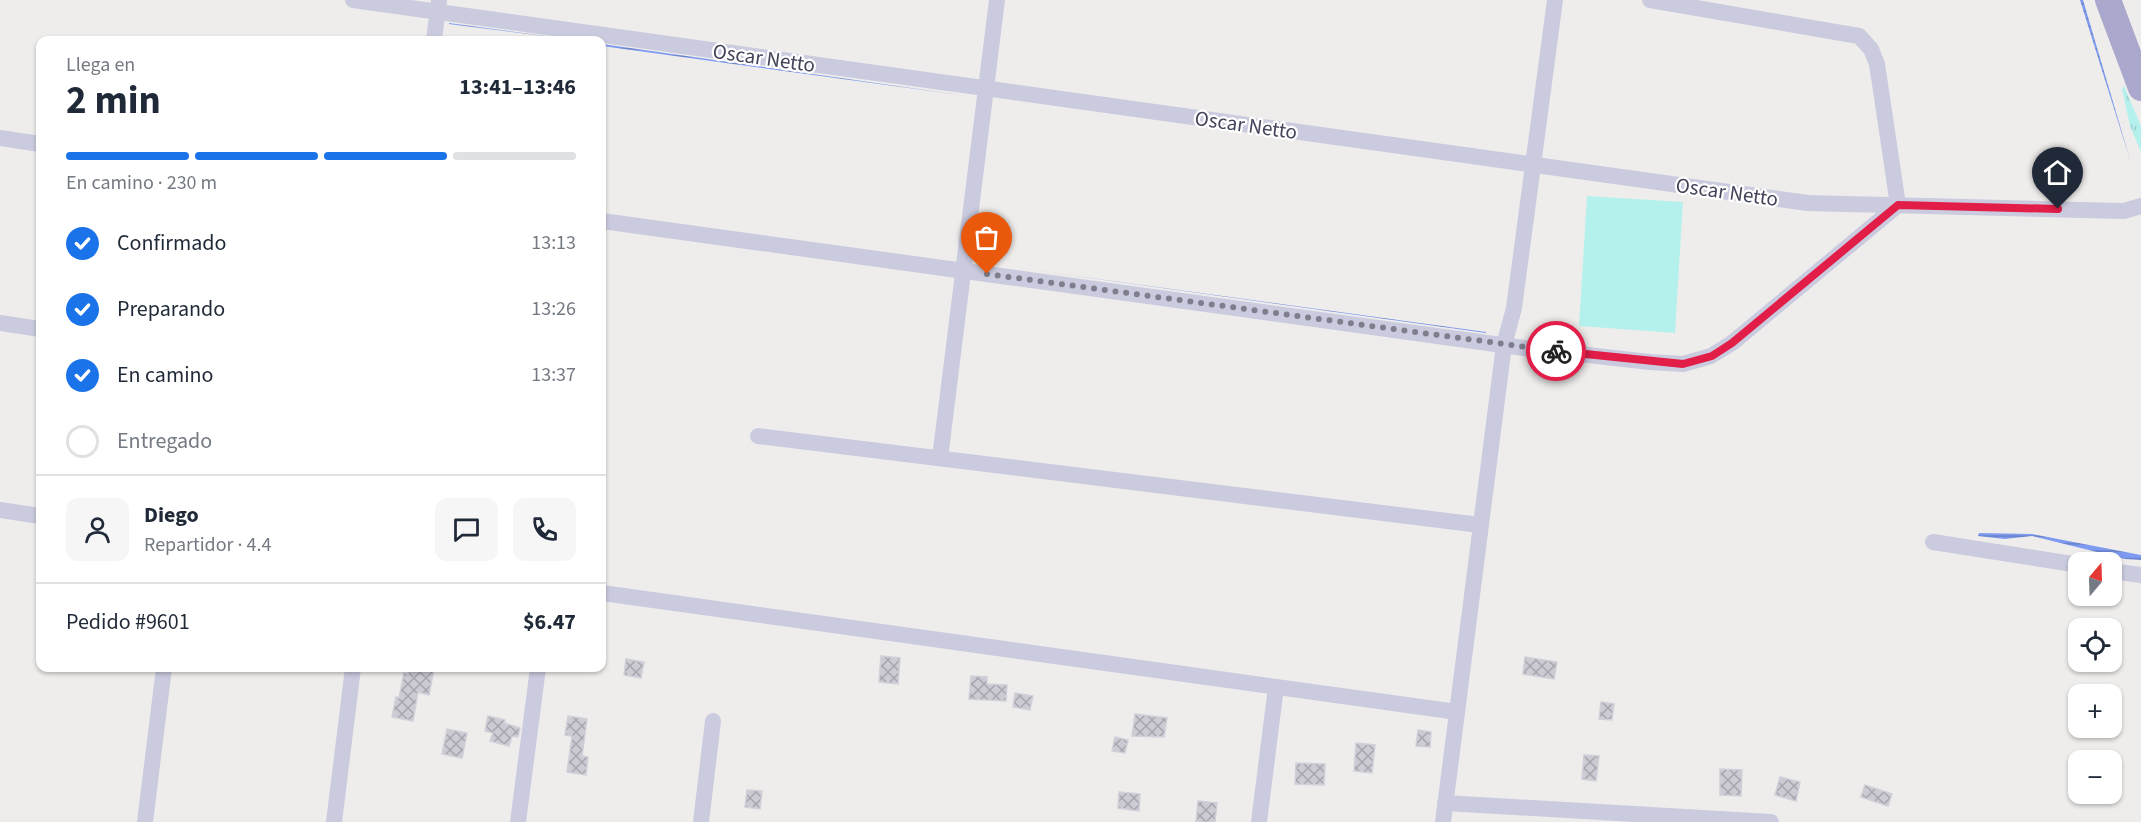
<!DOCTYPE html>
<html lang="es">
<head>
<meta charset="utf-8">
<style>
	:root { --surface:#fff; --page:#f6f6f7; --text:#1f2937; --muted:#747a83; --line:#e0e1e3; --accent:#1a73e8 }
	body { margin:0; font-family:"Source Sans 3",sans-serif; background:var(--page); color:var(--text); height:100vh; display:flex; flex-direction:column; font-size:22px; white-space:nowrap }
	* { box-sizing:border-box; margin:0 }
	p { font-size:20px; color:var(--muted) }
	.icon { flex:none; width:33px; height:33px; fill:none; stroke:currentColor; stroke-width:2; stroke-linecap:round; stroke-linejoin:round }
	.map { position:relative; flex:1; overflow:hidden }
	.drawer { position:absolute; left:36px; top:36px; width:570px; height:636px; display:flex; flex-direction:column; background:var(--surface); border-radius:12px; box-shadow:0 2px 4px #0004 }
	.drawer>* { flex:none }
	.needle { width:39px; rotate:19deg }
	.tools { position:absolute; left:2068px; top:552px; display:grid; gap:12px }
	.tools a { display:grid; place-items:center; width:54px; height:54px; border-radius:12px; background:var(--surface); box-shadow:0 2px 4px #0004; font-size:30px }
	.pin { position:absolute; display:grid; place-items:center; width:51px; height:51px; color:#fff; margin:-62px -26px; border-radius:50% 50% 50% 0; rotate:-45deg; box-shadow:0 0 6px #0007 }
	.pin .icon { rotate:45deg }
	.courier { position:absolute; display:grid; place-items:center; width:60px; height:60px; margin:-30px; border:4px solid #e11d48; border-radius:50%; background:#fff; color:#222; box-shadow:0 2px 8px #0007 }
	.head em { font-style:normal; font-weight:700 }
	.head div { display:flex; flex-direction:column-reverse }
	.head { display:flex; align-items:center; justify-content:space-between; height:102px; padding:0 30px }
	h1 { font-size:39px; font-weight:700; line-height:45px }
	.bar { display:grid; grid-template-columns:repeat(4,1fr); gap:9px 6px; align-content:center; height:72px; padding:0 30px }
	.bar i { height:8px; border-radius:4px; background:var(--line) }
	.bar .active { background:var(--accent) }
	.bar p { grid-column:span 4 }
	.line { display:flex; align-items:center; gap:15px; padding:0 30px; border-top:2px solid var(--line) }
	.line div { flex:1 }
	.round { display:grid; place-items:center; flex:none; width:63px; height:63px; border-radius:12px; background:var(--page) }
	ol { padding:0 30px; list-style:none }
	li { display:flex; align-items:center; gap:18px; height:66px }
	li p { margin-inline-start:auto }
	li .icon { padding:6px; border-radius:50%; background:var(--accent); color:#fff; stroke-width:4 }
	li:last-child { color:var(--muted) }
	li i { width:33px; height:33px; border:3px solid var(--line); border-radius:50% }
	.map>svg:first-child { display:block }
	.grass { fill:url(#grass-tufts) }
	.park { fill:#b4f1ed }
	.water { fill:url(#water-rules) }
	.building { fill:url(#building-cross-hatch); stroke:#d1cfd8; stroke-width:1.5 }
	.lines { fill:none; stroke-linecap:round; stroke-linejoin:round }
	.minor { stroke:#cbcbdf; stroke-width:16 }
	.primary { stroke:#aaa8cd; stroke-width:26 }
	.done { stroke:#7f7e8d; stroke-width:6; stroke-dasharray:0 10.8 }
	.route { stroke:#e11d48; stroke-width:8 }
	.labels { text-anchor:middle; stroke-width:4.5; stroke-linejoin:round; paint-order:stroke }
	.street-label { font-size:21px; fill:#43435a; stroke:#fff }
</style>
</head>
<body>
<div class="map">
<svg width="2141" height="822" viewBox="0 0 2141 822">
	<defs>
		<pattern id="grass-tufts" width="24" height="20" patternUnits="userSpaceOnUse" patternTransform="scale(1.5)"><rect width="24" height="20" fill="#b4f1ed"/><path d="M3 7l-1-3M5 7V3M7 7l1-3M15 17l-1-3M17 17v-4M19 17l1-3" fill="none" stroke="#9cd0ce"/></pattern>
		<pattern id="water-rules" width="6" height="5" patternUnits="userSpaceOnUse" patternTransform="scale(1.5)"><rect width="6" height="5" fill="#7e9bf1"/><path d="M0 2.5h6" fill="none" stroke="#6980c6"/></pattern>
		<pattern id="building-cross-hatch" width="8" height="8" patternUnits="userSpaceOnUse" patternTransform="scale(1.5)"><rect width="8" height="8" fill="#cccbd4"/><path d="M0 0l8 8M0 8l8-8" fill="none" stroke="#a7a6af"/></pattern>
	</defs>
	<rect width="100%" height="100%" fill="#efedeb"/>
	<path class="grass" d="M2124,86L2141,126V152L2130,126L2122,89Z"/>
	<path class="park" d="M1587,196L1683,202L1675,333L1579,326Z"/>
	<g class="water">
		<path d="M2080,0H2083L2131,163Z"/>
		<path d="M449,23L575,40L449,24Z"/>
		<path d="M602,44L967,96L602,46Z"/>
		<path d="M974,262L1486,332V333Z"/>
		<path d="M1979,533L2032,534L2141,555V560L2125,559L2032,536L2005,539L1978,536Z"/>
	</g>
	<g class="building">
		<path d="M881,656L900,658L898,684L879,682Z"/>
		<path d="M1525,657L1557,662L1554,679L1523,674Z"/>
		<path d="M626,659L644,662L641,678L624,675Z"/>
		<path d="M410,668H434L429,695L418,692L413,721L392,717L396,697L399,698L404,673L408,674Z"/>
		<path d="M971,676L987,677V684L1007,685L1006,701L969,699Z"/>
		<path d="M1015,693L1033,696L1030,710L1013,707Z"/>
		<path d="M1601,702L1614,704L1612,720L1599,719Z"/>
		<path d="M1135,714L1167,718L1164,737L1132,736Z"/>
		<path d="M488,716L505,720L504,723L520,728L518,737L512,736L509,746L490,741L493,733L485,731Z"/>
		<path d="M568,716L587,719L582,756L588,757L586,775L567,772L572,736L565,735Z"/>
		<path d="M447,729L467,733L462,758L442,754Z"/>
		<path d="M1418,730L1431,732L1430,747L1416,746Z"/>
		<path d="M1115,737L1128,740L1125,753L1112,751Z"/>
		<path d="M1356,743L1375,745L1372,773L1354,771Z"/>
		<path d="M1584,755L1599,756L1596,781L1582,779Z"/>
		<path d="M1296,763L1325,764L1324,785L1295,784Z"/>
		<path d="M1720,769L1742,770L1741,796L1720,795Z"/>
		<path d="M1780,777L1800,782L1796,801L1775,795Z"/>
		<path d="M1865,785L1892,794L1888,806L1861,797Z"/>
		<path d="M747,790L762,791L760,809L745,807Z"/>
		<path d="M1119,792L1140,794L1139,811L1118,808Z"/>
		<path d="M1198,801L1217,803L1215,822H1196Z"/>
	</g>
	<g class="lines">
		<g class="minor">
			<path d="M353,0L1808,203L2124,211L2141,206"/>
			<path d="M434,40L439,0"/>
			<path d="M0,138L40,144"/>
			<path d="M602,221L1524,348L1650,362L1683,364L1711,356L1732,343L1898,205L1877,64L1871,49L1859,36L1650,0"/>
			<path d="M0,323L40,329"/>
			<path d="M758,436L1480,525"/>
			<path d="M940,458L997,0"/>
			<path d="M0,510L40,516"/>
			<path d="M1933,542L2079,565"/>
			<path d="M2112,571L2141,575"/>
			<path d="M602,593L1457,712"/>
			<path d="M1445,803L1771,822"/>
			<path d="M145,822L164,668"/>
			<path d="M334,822L353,668"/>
			<path d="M518,822L538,668"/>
			<path d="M701,822L713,721"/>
			<path d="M1259,822L1276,687"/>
			<path d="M1443,822L1504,345L1514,308L1555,0"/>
		</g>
		<path class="primary" d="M2108,0L2141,88"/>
	</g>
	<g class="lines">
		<path class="done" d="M987,274L1556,351"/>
		<path class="route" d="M1556,351L1683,364L1712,356L1732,343L1898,205L2058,209"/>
	</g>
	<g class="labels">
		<g class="street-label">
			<text transform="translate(764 58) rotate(8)" y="7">Oscar Netto</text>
			<text transform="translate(1246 125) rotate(8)" y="7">Oscar Netto</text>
			<text transform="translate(1727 192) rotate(8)" y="7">Oscar Netto</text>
		</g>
	</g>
</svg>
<div class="tools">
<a><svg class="needle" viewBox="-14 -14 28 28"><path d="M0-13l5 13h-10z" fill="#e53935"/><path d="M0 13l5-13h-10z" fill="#747a83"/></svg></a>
<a><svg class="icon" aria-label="locate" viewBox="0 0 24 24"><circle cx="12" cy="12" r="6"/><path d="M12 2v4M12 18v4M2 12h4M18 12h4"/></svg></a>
<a>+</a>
<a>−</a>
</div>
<div class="pin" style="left:987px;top:274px;background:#ea580c"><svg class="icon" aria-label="bag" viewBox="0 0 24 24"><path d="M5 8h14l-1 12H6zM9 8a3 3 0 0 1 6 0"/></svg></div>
<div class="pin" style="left:2058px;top:209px;background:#1f2937"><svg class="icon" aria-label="home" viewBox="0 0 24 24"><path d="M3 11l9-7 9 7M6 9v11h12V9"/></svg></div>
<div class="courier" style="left:1556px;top:351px"><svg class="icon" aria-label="bike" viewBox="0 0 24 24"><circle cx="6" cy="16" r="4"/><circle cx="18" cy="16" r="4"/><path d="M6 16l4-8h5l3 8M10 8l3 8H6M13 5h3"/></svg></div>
<section class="drawer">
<div class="head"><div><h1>2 min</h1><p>Llega en</p></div><em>13:41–13:46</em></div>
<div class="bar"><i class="active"></i><i class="active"></i><i class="active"></i><i></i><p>En camino · 230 m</p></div>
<ol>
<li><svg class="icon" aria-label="check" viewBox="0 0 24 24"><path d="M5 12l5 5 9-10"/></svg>Confirmado<p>13:13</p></li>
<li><svg class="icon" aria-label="check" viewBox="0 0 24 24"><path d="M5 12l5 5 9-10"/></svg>Preparando<p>13:26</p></li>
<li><svg class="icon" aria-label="check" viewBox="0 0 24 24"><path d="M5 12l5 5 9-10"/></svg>En camino<p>13:37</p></li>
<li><i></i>Entregado</li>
</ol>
<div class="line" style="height:108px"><a class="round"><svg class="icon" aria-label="person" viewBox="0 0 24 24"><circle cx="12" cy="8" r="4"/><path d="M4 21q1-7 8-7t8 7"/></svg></a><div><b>Diego</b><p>Repartidor · 4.4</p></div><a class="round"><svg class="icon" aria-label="chat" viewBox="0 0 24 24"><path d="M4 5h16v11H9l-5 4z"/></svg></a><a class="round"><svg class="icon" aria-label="phone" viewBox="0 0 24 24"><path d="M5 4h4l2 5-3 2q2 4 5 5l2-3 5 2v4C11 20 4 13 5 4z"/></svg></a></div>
<div class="line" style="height:78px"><div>Pedido #9601</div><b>$6.47</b></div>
</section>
</div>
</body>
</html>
